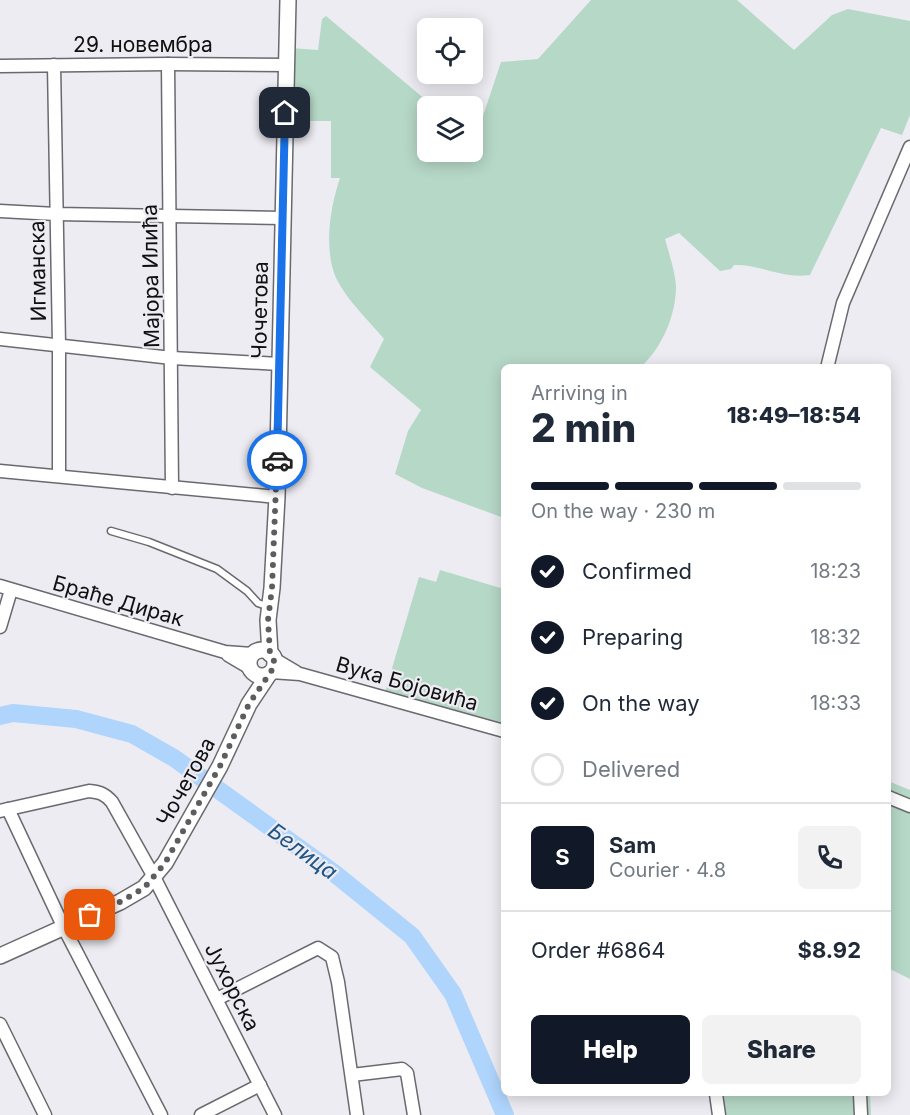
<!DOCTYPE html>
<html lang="en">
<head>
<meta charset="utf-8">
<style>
	:root { --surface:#fff; --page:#f2f2f3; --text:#1f2937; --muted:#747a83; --line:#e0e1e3; --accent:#111827 }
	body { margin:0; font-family:Inter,sans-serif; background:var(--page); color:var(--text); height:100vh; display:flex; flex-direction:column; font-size:22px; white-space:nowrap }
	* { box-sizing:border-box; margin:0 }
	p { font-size:20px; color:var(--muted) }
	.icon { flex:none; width:33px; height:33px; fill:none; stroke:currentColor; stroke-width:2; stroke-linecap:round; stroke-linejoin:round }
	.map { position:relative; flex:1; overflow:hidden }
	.details { position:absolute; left:501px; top:364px; width:390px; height:732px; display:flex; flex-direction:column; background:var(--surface); border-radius:9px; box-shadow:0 3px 15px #0003 }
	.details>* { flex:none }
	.buttons { position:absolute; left:417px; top:18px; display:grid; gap:12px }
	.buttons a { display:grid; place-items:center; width:66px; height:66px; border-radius:9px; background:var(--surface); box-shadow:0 3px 15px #0003; font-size:30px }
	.pin { position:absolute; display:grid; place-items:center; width:51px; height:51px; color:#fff; margin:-26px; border-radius:12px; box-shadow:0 3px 9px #0006 }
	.courier { position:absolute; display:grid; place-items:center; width:60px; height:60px; margin:-30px; border:4px solid #1a73e8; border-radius:50%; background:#fff; color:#222; box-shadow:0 2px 8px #0007 }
	.overview em { font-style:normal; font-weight:800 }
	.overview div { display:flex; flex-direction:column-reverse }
	.overview { display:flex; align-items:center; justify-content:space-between; height:102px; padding:0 30px }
	h1 { font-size:39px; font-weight:800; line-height:45px }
	.bar { display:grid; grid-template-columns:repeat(4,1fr); gap:9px 6px; align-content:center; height:72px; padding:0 30px }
	.bar i { height:8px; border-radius:4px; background:var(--line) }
	.bar .active { background:var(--accent) }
	.bar p { grid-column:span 4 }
	.line { display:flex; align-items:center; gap:15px; padding:0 30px; border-top:2px solid var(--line) }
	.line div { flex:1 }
	.round { display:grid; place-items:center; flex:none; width:63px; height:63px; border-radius:9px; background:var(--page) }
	ol { padding:0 30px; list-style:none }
	li { display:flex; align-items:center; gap:18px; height:66px }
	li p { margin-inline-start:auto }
	li .icon { padding:6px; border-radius:50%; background:var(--accent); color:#fff; stroke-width:4 }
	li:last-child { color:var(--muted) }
	li i { width:33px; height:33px; border:3px solid var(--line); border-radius:50% }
	.cta { display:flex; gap:12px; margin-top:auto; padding:12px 30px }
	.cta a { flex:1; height:69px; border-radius:9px; background:var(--accent); color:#fff; font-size:24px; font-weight:800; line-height:69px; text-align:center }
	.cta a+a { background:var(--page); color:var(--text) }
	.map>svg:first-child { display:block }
	.green { fill:#b6d8c7 }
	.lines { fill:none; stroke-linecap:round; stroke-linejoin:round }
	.river { stroke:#afd5fd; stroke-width:18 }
	.service-casing { stroke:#6a696e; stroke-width:9 }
	.minor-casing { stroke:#6a696e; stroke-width:15 }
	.tertiary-casing { stroke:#6a696e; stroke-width:18 }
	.service { stroke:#fff; stroke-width:6 }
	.minor { stroke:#fff; stroke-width:12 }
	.tertiary { stroke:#fff; stroke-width:15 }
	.done { stroke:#5d5d60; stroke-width:6; stroke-dasharray:0 10.8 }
	.route { stroke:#1a73e8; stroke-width:8 }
	.labels { text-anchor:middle; stroke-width:4.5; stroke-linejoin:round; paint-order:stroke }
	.street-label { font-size:21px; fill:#101012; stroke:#edecf2 }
	.water-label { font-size:22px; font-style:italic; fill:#205485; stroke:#edecf2 }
</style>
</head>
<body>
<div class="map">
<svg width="910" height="1115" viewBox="0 0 910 1115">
	<rect width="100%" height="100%" fill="#edecf2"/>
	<g class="green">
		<path d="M591,0H737L794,50L832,15L848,9L910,21V115L902,135L881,128L810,275C780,279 761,264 734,265L731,269L720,271L679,233L665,239C669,254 675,271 676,286C676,316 662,347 641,367L504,368V518L422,488L395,474L408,431L421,410L370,367L384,339C368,320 348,301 337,280C323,251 330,207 340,178H331V121H290L291,48L318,50L322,19L326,16L433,106H428V152H472L473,117L482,119L501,62L538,59Z"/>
		<path d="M440,570L504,589V723L385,692L419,577L436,582Z"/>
		<path d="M888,781L910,790V979L888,968Z"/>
		<path d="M717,1094H870L871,1115H720Z"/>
	</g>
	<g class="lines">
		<path class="river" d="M0,716L13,713L76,719L132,734L174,758L334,873L412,936L453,994L505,1115"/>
		<defs>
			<path id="service" d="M111,531L149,542L217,569L247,591L258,603L269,607"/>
			<g id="minor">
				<path d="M168,64L172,488"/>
				<path d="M54,65L59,345V476"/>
				<path d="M0,66L168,64L286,65"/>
				<path d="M0,211L56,214L283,218"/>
				<path d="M0,339L172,358L279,364"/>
				<path d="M827,368L843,303L910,147"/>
				<path d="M0,471L277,497"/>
				<path d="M0,586L225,652L252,654"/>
				<path d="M0,627L11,590"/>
				<path d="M228,655L250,668"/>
				<path d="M274,659L296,672"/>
				<path d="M271,672L300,674L504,731"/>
				<path d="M888,797L910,806"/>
				<path d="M8,809L63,926L161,1115"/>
				<path d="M0,811L89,791C100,792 105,794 112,802L154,877L275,1115"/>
				<path d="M217,999L318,948L332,957L338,982L357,1115"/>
				<path d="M0,1024L45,1115"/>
				<path d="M352,1075L402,1069L407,1073L414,1115"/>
				<path d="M716,1094L719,1115"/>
				<path d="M860,1094L861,1115"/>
				<path d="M201,1115L260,1085"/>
			</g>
			<g id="tertiary">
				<circle cx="262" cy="663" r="13"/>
				<path d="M270,654L268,620L272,588L277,497L288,0"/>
				<path d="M0,956L120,902L144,888L165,863L220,766L249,704L269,674"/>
			</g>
		</defs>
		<use href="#service" class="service-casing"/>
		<use href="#minor" class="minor-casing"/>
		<use href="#tertiary" class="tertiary-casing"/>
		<use href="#service" class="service"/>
		<use href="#minor" class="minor"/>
		<use href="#tertiary" class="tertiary"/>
	</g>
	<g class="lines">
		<path class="done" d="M90,915L120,902L144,888L165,863L220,766L249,704L274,667V661L270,654L268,620L272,588L277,460"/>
		<path class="route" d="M277,460L285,113"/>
	</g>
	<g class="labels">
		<g class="street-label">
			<text x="143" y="52">29. новембра</text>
			<text transform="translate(38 271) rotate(-91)" y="7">Игманска</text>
			<text transform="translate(151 276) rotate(-91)" y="7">Мајора Илића</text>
			<text transform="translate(260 310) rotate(-89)" y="7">Чочетова</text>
			<text transform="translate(118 601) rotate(16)" y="7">Браће Дирак</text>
			<text transform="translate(407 684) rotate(16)" y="7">Вука Бојовића</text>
			<text transform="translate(186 782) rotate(-61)" y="7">Чочетова</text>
			<text transform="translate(232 987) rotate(63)" y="7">Јухорска</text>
		</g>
		<g class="water-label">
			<text transform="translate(303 851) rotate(36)" y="8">Белица</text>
		</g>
	</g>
</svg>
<div class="buttons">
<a><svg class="icon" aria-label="locate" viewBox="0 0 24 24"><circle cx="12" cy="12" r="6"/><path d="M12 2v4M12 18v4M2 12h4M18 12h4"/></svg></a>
<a><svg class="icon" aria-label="layers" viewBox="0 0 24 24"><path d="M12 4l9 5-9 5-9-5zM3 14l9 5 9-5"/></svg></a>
</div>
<div class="pin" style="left:90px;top:915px;background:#ea580c"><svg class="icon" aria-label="bag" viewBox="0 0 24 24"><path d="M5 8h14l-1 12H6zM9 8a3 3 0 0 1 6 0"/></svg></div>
<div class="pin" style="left:285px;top:113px;background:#1f2937"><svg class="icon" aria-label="home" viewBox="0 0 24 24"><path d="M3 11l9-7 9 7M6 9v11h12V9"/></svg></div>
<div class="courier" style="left:277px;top:460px"><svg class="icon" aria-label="car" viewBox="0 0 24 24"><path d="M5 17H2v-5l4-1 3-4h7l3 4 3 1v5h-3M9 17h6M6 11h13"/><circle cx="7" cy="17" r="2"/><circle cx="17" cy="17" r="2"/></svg></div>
<section class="details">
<div class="overview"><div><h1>2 min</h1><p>Arriving in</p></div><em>18:49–18:54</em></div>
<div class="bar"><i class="active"></i><i class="active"></i><i class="active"></i><i></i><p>On the way · 230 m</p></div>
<ol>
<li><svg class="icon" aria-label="check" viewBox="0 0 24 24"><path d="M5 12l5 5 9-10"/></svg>Confirmed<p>18:23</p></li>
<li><svg class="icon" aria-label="check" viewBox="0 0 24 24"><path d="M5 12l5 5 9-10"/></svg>Preparing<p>18:32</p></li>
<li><svg class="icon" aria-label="check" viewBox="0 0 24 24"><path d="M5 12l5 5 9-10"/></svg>On the way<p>18:33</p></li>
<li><i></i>Delivered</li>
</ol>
<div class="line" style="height:108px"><b class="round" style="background:var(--accent);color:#fff">S</b><div><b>Sam</b><p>Courier · 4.8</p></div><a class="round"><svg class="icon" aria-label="phone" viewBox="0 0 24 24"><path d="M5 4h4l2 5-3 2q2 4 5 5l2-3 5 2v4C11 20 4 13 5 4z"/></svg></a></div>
<div class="line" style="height:78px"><div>Order #6864</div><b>$8.92</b></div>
<div class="cta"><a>Help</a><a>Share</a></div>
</section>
</div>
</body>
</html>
